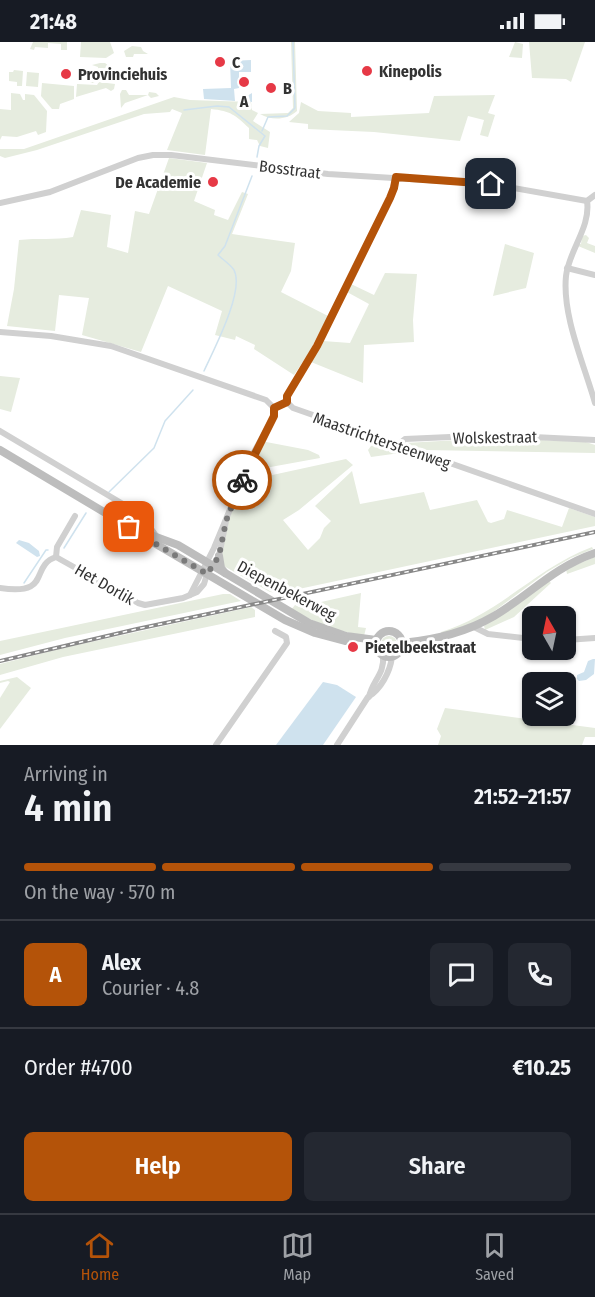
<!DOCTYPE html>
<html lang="en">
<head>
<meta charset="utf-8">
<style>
	:root { --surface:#171b24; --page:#242831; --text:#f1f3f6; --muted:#9ea1a6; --line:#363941; --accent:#b45309 }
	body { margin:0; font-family:"Fira Sans Condensed",sans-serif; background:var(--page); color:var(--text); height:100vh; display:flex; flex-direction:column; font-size:22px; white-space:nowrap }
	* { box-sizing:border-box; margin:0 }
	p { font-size:20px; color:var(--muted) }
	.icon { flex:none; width:33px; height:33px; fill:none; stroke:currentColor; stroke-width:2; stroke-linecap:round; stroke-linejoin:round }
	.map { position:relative; height:703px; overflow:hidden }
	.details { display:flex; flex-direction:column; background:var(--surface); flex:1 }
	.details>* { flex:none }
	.needle { width:39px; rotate:351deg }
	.fabs { position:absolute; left:522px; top:564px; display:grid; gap:12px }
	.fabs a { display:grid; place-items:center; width:54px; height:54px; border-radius:9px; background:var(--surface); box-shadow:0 2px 4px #0004; font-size:30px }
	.pin { position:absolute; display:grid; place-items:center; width:51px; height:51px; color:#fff; margin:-26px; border-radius:12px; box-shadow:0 3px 9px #0006 }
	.courier { position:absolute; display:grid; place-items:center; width:60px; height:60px; margin:-30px; border:4px solid #b45309; border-radius:50%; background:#fff; color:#222; box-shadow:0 2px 8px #0007 }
	.headline em { font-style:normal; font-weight:600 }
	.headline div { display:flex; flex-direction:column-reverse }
	.headline { display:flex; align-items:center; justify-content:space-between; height:102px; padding:0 24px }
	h1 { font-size:39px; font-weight:600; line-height:45px }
	.bar { display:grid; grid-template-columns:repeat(4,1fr); gap:9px 6px; align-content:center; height:72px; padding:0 24px }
	.bar i { height:8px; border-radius:4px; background:var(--line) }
	.bar .active { background:var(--accent) }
	.bar p { grid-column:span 4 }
	.line { display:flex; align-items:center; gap:15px; padding:0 24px; border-top:2px solid var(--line) }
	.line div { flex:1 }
	.round { display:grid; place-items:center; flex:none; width:63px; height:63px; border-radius:9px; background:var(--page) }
	.cta { display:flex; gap:12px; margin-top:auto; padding:12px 24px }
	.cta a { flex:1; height:69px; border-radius:9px; background:var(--accent); color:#fff; font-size:24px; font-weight:600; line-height:69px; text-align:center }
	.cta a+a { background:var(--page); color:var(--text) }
	.status { display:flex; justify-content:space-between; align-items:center; height:42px; padding:0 30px; background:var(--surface); direction:ltr }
	.status svg { height:16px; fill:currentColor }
	.menu { display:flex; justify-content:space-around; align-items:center; height:84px; border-top:2px solid var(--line); background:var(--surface); font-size:16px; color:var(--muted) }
	.menu a { display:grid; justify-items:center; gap:3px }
	.menu .active { color:var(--accent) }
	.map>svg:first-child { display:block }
	.green { fill:#e6ecdf }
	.water { fill:#cfe2ee }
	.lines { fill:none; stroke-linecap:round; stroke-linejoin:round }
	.stream { stroke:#cfe2ee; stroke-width:1.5 }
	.street { stroke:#d0d0d0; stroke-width:6 }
	.secondary { stroke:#bdbdbd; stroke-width:8 }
	.rail-casing { stroke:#888; stroke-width:4 }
	.rail { stroke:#fff; stroke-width:1.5; stroke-dasharray:4.5; stroke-linecap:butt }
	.done { stroke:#7a7a7a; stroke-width:6; stroke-dasharray:0 10.8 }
	.route { stroke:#b45309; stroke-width:8 }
	.poi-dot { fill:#e63946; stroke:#fff; stroke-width:2 }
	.labels { text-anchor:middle; stroke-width:6; stroke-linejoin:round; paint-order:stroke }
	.poi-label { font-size:16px; font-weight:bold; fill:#333; stroke:#fff; text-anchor:start }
	.street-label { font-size:16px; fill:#333; stroke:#fff }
</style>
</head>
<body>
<div class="status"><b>21:48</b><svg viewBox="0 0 49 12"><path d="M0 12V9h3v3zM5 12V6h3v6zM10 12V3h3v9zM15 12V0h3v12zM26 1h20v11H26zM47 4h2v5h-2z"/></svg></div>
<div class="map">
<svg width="595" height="703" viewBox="0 0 595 703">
	<rect width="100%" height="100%" fill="#fff"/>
	<g class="green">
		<path d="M33,0H67V8H61V2L48,1V6L35,5L34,8L30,7Z"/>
		<path d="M81,0H110L114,11L106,16L80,15Z"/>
		<path d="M291,0H295L297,69C287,78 272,79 260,72L288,71L293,66Z"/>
		<path d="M515,0L523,2L522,16L509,15Z"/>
		<path d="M529,0H585L571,40L566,37L532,36Z"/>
		<path d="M132,4L141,5L143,9L148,12H134L133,15H126L124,9Z"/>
		<path d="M100,21H105L114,28L115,39L96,38L94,41H90L91,36H97L98,25L92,23Z"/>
		<path d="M14,28L23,29L22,44H17V40L9,39V30H13Z"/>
		<path d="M27,30L39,31L38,45L26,44Z"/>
		<path d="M99,40L115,42L114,47L111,49L106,46L76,55L77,42L97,43Z"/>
		<path d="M42,41L74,44V57L60,62L59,67H52L41,54Z"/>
		<path d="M122,48H126L129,53H148L149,50L156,51L159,54L151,56L148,53L125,61L121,66L120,52Z"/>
		<path d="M11,51L20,52L23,58H25V52L34,53L47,69L46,90L38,93L36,89L17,95L2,94L0,98V67L11,68Z"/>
		<path d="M495,53L488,71L495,73L488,95L480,93L484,78L468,74L460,99L374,90L308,87V82L289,80L299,71L301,60L318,69L351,71V75L429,71L434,54Z"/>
		<path d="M174,55L190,58L251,60L252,68L258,71L253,79L270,90L268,106L260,104L257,98L249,97V86C235,73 231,69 211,67L205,113L167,108L182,71L172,67L170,70L144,72L37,108L5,116L0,114V107H24Z"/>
		<path d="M169,116L207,121L194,159L215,168L214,173L228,178L242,150L248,152L232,192L295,201L291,229L281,250L328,274L308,312L294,333L254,307L255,303L236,294L235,298L215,293L222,269L168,244L141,310L82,293L89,256L59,253L55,289L7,284L14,247L19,198C37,196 55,198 73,195L81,168L111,173L107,205L128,211L135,169L149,172Z"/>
		<path d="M586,193L589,196L587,201L595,204V211L578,204L579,202H581L582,194Z"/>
		<path d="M505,202L534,211L526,246L493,254Z"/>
		<path d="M385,231L417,232L413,278L414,300L364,303L363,341L311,320L323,299L350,301L369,262L347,250L351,242L374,253Z"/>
		<path d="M0,334L20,336L11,370L0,367Z"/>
		<path d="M495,396L586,400L595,403V411L424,408L405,401Z"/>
		<path d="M261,399L308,408L319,413L320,416L248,429Z"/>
		<path d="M374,400L400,408V411L371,415L368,408Z"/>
		<path d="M346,417L353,423L299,468L283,478L308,508L320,496L324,486L331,479L315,464L352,429L360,462L424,450L430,468L477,458L488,480L491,481L504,477L507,468L562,485L569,466L595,475V484L280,551L270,550L222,523C219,495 234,464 245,439Z"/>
		<path d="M592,505L593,507L571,516L547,530L485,576L442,593L441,590C499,572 536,526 592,505Z"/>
		<path d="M595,515V522L567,532L566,527Z"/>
		<path d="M549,539L551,541L514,575L485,588L484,584Z"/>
		<path d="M361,551L358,585L366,586L364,594L329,586L291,568L295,563L299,565Z"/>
		<path d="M223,552H230L241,559L65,596L0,613V599Z"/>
		<path d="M251,565L255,568V575L63,615L0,633V622L59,607Z"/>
		<circle cx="389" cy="602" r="8"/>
		<path d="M17,635L31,646L0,687V656L10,640L8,639L0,641V639Z"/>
		<path d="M445,666L595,686V695H585L582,703H438L441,694L437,687Z"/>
	</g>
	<g class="water">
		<path d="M251,18V30H239V46L234,47L235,59H247V54L252,51V60L204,57L203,47L231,46L230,19Z"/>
		<path d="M19,498L29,501L39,509L40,514L37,515L16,501Z"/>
		<path d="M593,617H595L594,632L586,638L579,639L577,637V633L584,630L588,619Z"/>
		<path d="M323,640L337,643L356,655L323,703H276Z"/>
	</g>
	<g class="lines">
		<g class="stream">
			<path d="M184,68L217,64L229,65L265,94L259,104L257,115"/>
			<path d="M262,89L268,75L287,74L295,66L293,0"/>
			<path d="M204,329C213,309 245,249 234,228C229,221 223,218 218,213L225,204L252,134"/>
			<path d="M109,450L154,406L165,379L193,348"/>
			<path d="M64,506L86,471"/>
			<path d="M24,541L46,508H48"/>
		</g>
		<g class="street">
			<path d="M587,159C591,185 569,208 566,234C562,274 584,322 595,361"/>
			<path d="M587,159L595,153"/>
			<path d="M0,161L50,150L138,116L153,113H171L328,132L491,142L587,159"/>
			<path d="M567,226L595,233"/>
			<path d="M0,290L51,294L111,304L266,358L274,366"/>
			<path d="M287,360L293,366L595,472"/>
			<path d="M287,360V354L317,304L390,156L396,135"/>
			<path d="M0,389L133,468L141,473L157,495"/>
			<path d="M398,403L405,397L495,393L595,398"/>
			<path d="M56,515L57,505L75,474"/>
			<path d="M0,546C53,554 29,524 56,515L138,561L145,563L183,556L197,550L204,542L207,532L219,514L226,479"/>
			<path d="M190,553L214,506L253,412L274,374V366"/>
			<path d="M474,585L488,592L532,597"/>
			<path d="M566,598L595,596"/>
			<path d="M369,655C372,639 385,632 383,614"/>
			<path d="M216,703L287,601L286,595L275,589"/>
			<path d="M337,703L368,655C381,647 390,630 392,615"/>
		</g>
		<g class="secondary">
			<path d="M0,408L129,485L178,503L309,581L346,594L376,598"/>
			<path d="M139,492L285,578L315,591L345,599"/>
			<path d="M219,514L221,526L225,531"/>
			<circle cx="389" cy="602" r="13"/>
			<path d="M402,601C435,598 465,591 494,574C531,552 552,526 595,511"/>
		</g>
		<defs>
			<path id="rail" d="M0,619L137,587L595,490"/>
		</defs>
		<use href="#rail" class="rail-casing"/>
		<use href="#rail" class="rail"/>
	</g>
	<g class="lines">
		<path class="done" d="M129,485L134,489L207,532L219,514L226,479L242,438"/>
		<path class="route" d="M242,438L274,374V366L287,360V354L317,304L390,156L394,146L396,135L491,142"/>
	</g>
	<g class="poi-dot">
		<circle cx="220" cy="20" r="6"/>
		<circle cx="367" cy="29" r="6"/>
		<circle cx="66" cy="32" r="6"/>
		<circle cx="244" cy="40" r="6"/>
		<circle cx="271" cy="46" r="6"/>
		<circle cx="213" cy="140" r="6"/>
		<circle cx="353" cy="605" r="6"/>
	</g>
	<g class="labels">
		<g class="poi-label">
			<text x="232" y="26">C</text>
			<text x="379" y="35">Kinepolis</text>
			<text x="78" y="38">Provinciehuis</text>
			<text x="283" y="52">B</text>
			<text x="244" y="65" text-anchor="middle">A</text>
			<text x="201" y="146" text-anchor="end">De Academie</text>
			<text x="365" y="611">Pietelbeekstraat</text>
		</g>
		<g class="street-label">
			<text transform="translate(290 127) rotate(7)" y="6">Bosstraat</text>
			<text transform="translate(495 395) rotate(-1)" y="6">Wolskestraat</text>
			<text transform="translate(382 398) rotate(19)" y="6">Maastrichtersteenweg</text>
			<text transform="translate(105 542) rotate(30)" y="6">Het Dorlik</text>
			<text transform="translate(287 548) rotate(28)" y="6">Diepenbekerweg</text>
		</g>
	</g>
</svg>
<div class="fabs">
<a><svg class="needle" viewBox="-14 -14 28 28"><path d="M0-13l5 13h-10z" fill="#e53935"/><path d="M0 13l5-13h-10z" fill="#9ea1a6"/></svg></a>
<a><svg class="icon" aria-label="layers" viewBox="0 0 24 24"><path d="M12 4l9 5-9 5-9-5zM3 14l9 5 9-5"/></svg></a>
</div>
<div class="pin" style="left:129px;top:485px;background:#ea580c"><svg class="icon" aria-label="bag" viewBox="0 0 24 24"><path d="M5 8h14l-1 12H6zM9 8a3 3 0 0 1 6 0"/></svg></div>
<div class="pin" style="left:491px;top:142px;background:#1f2937"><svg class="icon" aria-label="home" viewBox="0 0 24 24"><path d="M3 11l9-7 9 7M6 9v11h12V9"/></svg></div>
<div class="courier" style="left:242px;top:438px"><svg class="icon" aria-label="bike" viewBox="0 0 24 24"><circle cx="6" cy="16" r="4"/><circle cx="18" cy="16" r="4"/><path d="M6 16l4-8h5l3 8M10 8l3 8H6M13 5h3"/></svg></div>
</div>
<section class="details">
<div class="headline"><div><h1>4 min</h1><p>Arriving in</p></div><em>21:52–21:57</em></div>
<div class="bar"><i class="active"></i><i class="active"></i><i class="active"></i><i></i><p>On the way · 570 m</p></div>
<div class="line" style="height:108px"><b class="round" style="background:var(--accent);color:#fff">A</b><div><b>Alex</b><p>Courier · 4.8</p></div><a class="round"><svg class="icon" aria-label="chat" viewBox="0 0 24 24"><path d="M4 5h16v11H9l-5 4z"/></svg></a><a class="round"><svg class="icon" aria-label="phone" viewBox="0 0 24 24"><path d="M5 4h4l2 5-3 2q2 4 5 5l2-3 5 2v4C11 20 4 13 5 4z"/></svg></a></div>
<div class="line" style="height:78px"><div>Order #4700</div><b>€10.25</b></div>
<div class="cta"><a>Help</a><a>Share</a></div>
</section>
<nav class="menu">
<a class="active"><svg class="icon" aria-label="home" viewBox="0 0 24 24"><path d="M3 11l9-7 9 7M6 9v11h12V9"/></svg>Home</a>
<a><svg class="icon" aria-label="map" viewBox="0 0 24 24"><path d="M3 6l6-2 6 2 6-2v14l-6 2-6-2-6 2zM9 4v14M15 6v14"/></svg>Map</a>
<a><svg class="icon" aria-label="saved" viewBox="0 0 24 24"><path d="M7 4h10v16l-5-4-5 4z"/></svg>Saved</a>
</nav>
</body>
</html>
